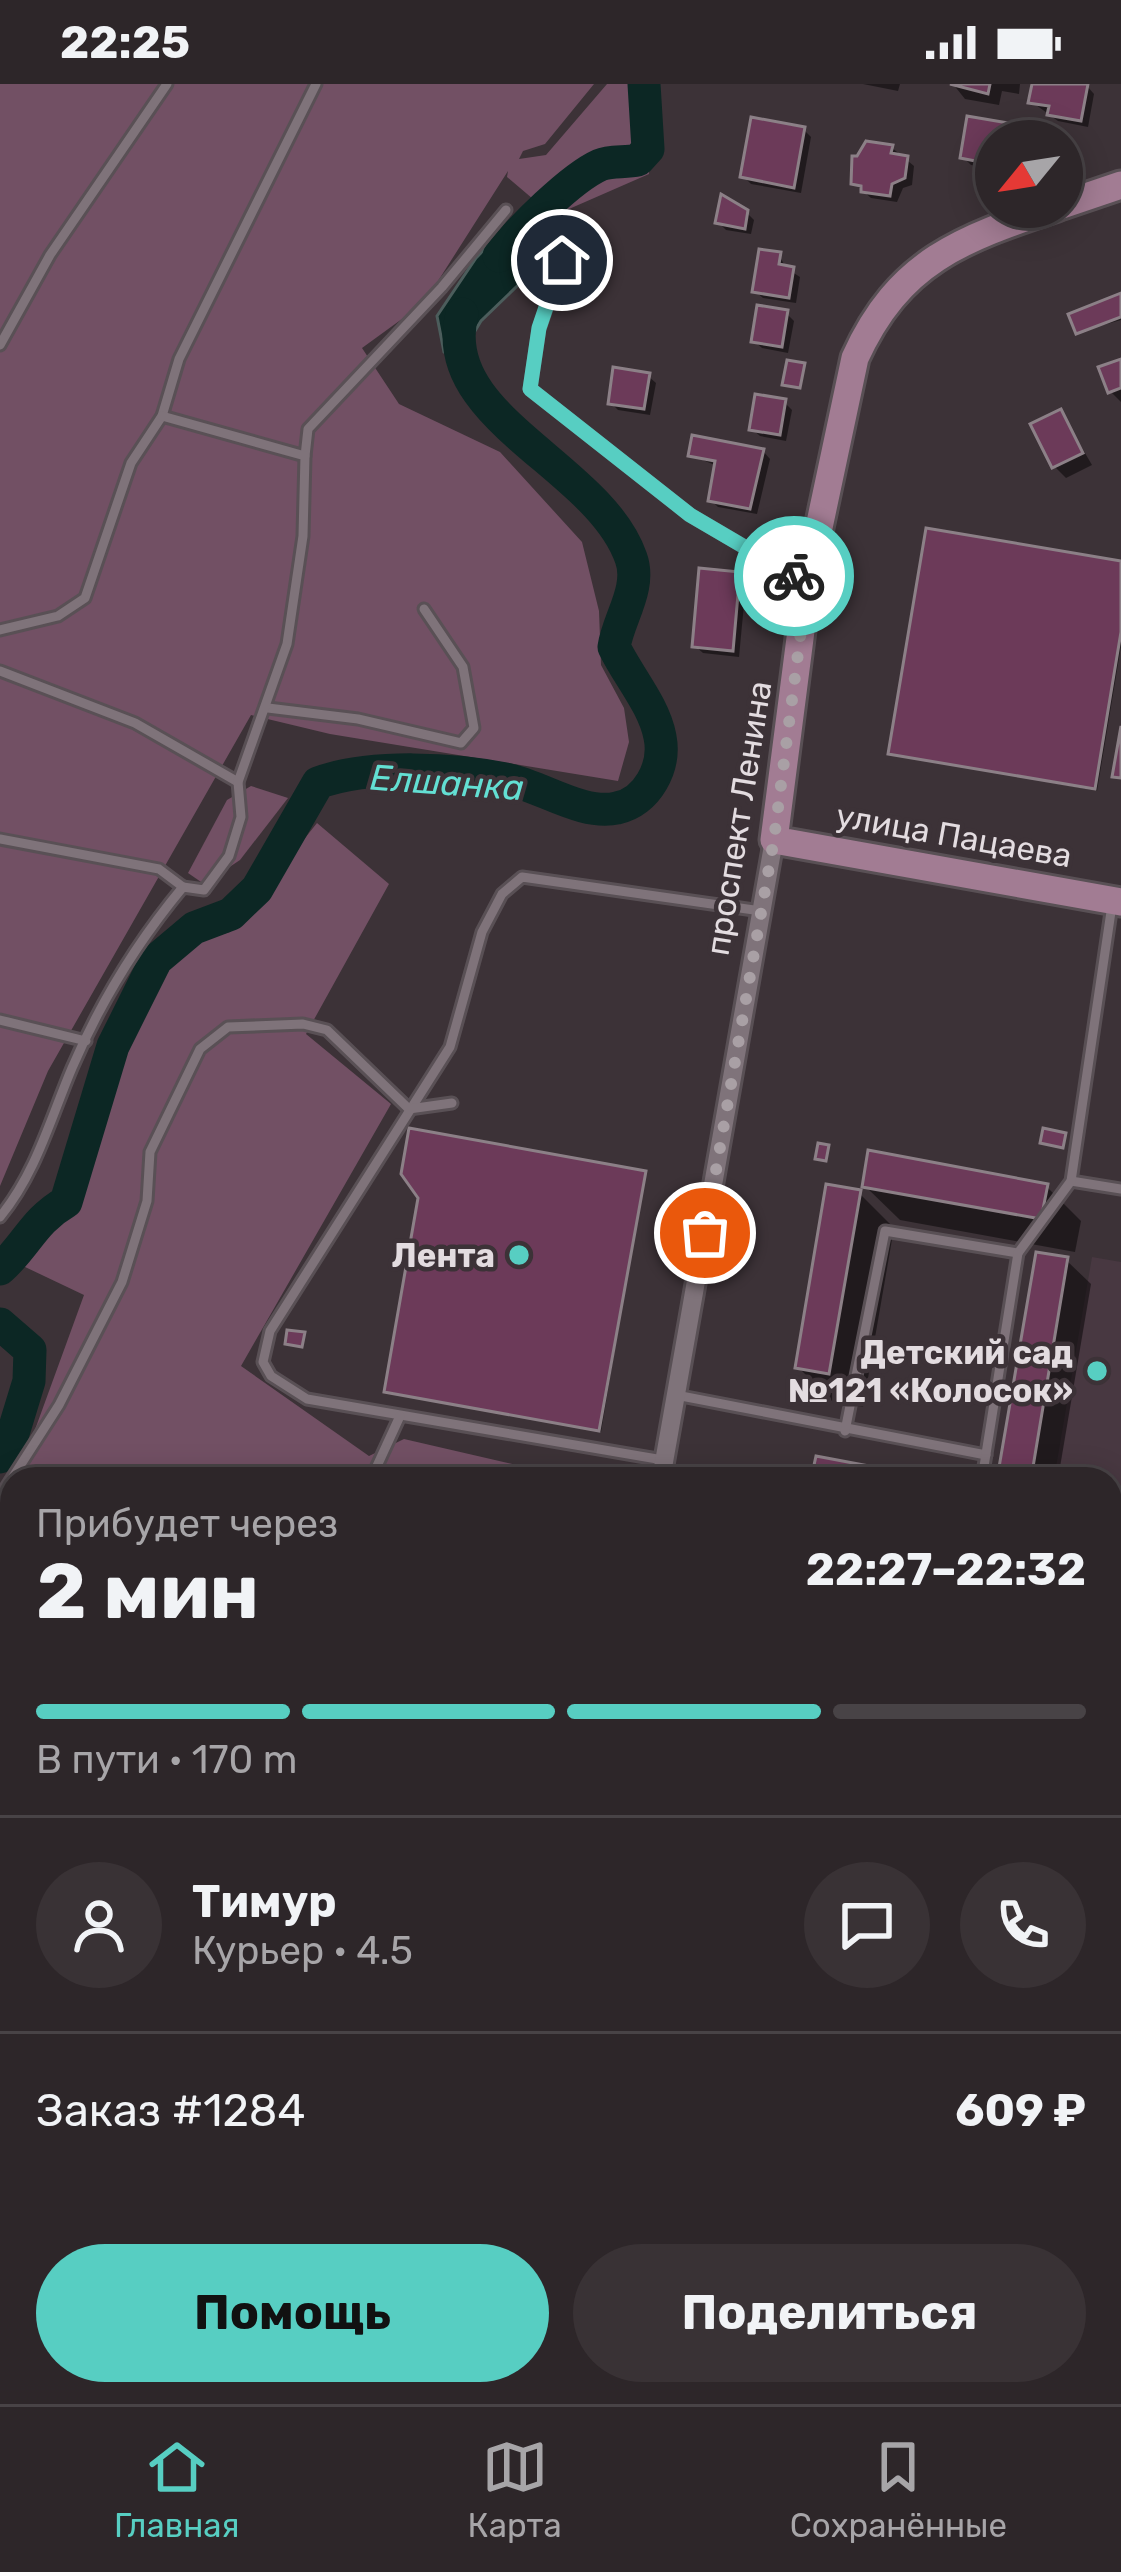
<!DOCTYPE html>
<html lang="ru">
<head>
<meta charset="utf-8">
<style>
	:root { --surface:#2d2629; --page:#393235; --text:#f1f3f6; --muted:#a7a5a8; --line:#484346; --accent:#57cec2 }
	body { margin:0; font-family:Rubik,sans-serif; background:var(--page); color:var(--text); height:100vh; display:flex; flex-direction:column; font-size:45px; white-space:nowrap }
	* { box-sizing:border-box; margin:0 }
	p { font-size:39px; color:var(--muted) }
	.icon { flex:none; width:66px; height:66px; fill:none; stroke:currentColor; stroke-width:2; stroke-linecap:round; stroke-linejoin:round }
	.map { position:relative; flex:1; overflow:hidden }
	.panel { position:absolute; left:0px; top:1383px; width:1122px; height:939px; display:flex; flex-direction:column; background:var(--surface); border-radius:36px 36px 0 0; box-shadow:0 6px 30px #0003,0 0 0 3px var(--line) }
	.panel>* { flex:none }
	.needle { width:78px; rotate:240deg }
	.tools { position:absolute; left:975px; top:36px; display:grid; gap:24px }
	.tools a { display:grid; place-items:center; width:108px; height:108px; border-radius:50%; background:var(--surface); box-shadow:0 6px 30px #0003,0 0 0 3px var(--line); font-size:60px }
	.pin { position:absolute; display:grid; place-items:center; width:102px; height:102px; color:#fff; margin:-51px; border:6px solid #fff; border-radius:50%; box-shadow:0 3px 12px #0007 }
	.courier { position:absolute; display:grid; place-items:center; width:120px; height:120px; margin:-60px; border:9px solid #57cec2; border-radius:50%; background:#fff; color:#222; box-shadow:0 3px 15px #0007 }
	.head em { font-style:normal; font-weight:700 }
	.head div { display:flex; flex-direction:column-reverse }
	.head { display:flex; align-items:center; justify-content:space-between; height:204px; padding:0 36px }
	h1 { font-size:78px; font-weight:700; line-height:90px }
	.bar { display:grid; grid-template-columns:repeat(4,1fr); gap:18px 12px; align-content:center; height:144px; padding:0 36px }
	.bar i { height:15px; border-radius:9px; background:var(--line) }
	.bar .selected { background:var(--accent) }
	.bar p { grid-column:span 4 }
	.line { display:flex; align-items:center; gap:30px; padding:0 36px; border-top:3px solid var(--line) }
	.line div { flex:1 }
	.round { display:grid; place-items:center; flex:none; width:126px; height:126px; border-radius:63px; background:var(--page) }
	.action { display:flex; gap:24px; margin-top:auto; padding:24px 36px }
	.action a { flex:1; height:138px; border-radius:72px; background:var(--accent); color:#111; font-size:48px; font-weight:700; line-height:138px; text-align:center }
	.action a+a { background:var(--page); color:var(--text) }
	.status { display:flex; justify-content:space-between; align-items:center; height:84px; padding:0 60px; background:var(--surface); direction:ltr }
	.status svg { height:33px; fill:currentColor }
	.dock { display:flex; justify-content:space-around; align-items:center; height:168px; border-top:3px solid var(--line); background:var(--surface); font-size:33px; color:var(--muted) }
	.dock a { display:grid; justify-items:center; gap:6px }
	.dock .selected { color:var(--accent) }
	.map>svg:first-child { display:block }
	.built { fill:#483841 }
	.green { fill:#725064 }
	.water { fill:#0c2724; stroke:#4c5d5c; stroke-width:3 }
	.shadow { fill:#0007 }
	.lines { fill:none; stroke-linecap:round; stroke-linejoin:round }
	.river { stroke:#0c2724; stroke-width:33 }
	.building { fill:#6c3a59; stroke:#8c8087; stroke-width:3 }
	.lane-casing { stroke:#595055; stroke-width:15 }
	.street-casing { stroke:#595055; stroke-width:24 }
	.secondary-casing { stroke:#595055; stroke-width:33 }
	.lane { stroke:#7f737a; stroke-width:9 }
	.street { stroke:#7f737a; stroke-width:18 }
	.secondary { stroke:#a27c93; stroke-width:27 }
	.done { stroke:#a9a0a5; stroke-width:12; stroke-dasharray:0 21.6 }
	.route { stroke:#57cec2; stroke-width:15 }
	.poi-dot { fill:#57cec2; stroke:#3c3237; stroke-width:4.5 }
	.labels { text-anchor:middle; stroke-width:9; stroke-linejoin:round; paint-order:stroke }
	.street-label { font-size:33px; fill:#e3dce0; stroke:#3c3237 }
	.poi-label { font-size:33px; font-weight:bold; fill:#e3dce0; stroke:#3c3237; text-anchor:end }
	.water-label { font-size:36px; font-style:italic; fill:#63dfd3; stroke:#3c3237 }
</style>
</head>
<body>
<div class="status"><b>22:25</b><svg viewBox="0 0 49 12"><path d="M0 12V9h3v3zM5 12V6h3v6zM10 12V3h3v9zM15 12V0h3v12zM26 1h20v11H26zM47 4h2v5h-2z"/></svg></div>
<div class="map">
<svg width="1121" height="2320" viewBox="0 0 1121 2320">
	<rect width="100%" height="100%" fill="#3c3237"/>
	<path class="built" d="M1092,1173L1121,1178V1440L1110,1438V1395H1054Z"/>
	<g class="green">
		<path d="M0,0H594L545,60L523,67L519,75L546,71L607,0H647L649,90L553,132L507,93L508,87L424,219L362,264L399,320L500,368L582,458L599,527L601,581L624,624L629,658L618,697L330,650L251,631L48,987L0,1102Z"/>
		<path d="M251,702L288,714L240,776L204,800L188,789L227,716Z"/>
		<path d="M317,739L389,800L306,950L391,1020L241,1282L369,1372L404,1355L577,1395H17L84,1211L23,1182L175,864L230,848Z"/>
		<path d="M12,1408V2310H386L384,2320H0V1441Z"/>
	</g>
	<path class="water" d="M516,132L543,156L546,167L541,179L481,237L458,275L444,268L437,232L476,174Z"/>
	<g class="shadow">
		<path d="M863,0H900L898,7Z"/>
		<path d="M953,0H1020L1019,10L1002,7L999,21L965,15Z"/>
		<path d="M1055,0L1087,2L1094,10L1088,43L1058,37L1032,18Z"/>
		<path d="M1012,43L1019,57H996V85L971,81L963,73Z"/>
		<path d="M804,46L811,53L801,109L751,100L743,92Z"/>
		<path d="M891,63L914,82L912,101L903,104L897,118L871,114L854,99Z"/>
		<path d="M746,128L754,136L751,150L726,146L718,138Z"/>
		<path d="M779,171L786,184L800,193L796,219L763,214L755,207Z"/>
		<path d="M1121,213V236L1078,248Z"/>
		<path d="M786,229L794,237L788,269L762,264L754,257Z"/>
		<path d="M1121,279V318L1110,307Z"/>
		<path d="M648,292L656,299L650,331L618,326L611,319Z"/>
		<path d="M784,318L792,326L786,357L760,352L752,345Z"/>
		<path d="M1061,328L1092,381L1066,394L1054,382Z"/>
		<path d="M763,367L770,375L757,430L718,423L711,416L717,382L691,371Z"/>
		<path d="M1121,480V562L1097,707L891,669Z"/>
		<path d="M739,491L746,499L739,573L703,569L695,562Z"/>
		<path d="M644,1090L601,1348L387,1307Z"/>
		<path d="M865,1102H1046L1081,1137L1075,1168L900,1136Z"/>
		<path d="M859,1109L894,1144L863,1323L832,1317L798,1283Z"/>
		<path d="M1066,1176L1091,1200L1058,1395H1000Z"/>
		<path d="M1110,1500L1121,1502V1557L1110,1555Z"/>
		<path d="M1110,1599L1117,1603L1116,1612L1110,1611Z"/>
		<path d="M1110,1628L1121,1630V1686L1110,1684Z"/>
		<path d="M1110,1845L1120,1849L1118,1859L1110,1857Z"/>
		<path d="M1110,1907L1121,1917V1970L1110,1968Z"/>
		<path d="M1110,2121L1121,2123V2179L1110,2177Z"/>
	</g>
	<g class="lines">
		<g class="river">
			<path d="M499,172C519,146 571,94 600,81C611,76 625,79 638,76L648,65L644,0"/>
			<path d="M0,1185C27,1161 33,1137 66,1118L113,962L156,876L194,844L231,830L257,805L318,699C369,680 456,684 510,696C542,703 584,732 617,724C647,718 666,683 660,653C654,621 628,592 614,563C618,535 642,504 631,474C599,381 435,334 462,230"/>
			<path d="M0,1240L30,1266L29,1297L7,1369L0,1373"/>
		</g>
	</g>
	<g class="building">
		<path d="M950,0H990L988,10Z"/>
		<path d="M1032,0H1088L1081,37L1047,31L1049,22L1028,19Z"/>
		<path d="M967,32L1014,40L1011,57H996V81L960,74Z"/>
		<path d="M751,33L805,43L794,104L740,93Z"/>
		<path d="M866,57L893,61L891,69L908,72L905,94L892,100L890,112L861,108V102L851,100L852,72H857Z"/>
		<path d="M721,110L748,126L745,145L715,139Z"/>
		<path d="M759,165L781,168L779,180L794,183L789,214L752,208Z"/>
		<path d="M1121,209V233L1076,250L1068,230Z"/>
		<path d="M757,221L788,226L782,263L751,258Z"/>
		<path d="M1121,275V304L1108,309L1098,283Z"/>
		<path d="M787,276L805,279L800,304L782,301Z"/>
		<path d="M613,283L650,289L644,325L608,320Z"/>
		<path d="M755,310L786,315L780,351L749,346Z"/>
		<path d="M1061,325L1083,369L1052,384L1030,340Z"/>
		<path d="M692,351L764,365L750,425L708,417L715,377L688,372Z"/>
		<path d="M926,444L1121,477V548L1095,705L888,670Z"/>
		<path d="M699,484L740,488L733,567L692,563Z"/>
		<path d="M1121,642V694L1112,693Z"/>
		<path d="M409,1044L646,1087L599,1347L384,1308L418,1114L401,1090Z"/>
		<path d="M1043,1044L1066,1049L1063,1064L1040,1059Z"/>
		<path d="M818,1059L829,1061L826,1077L815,1075Z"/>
		<path d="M868,1066L1048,1100L1041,1135L862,1103Z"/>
		<path d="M826,1100L861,1106L829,1290L795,1284Z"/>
		<path d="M1036,1168L1068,1173L1031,1395H997Z"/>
		<path d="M287,1246L305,1248L302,1263L285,1260Z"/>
		<path d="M816,1372L938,1395H811Z"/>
		<path d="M1110,1497L1121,1499V1528L1110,1526Z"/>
		<path d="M1110,1625L1121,1627V1657L1110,1655Z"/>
		<path d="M1110,2118L1121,2120V2152L1110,2150Z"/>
		<path d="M389,2310H408L406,2320H387Z"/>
		<path d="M433,2310H452L450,2320H431Z"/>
	</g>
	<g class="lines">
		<defs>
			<g id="lane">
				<path d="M600,154L563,176L539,245L530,305L690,431L803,497"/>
				<path d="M0,261L50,171L167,0"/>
				<path d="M305,372L308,345L442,203L506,126"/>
				<path d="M0,546L58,532L85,514L131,379L162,332L179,275L316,0"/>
				<path d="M0,587L135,639L238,698"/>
				<path d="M268,624L358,635L461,659L474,644L463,583L424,525"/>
				<path d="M0,755L159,785L183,803"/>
				<path d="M0,936L86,957"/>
				<path d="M1071,1097L1121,1105"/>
				<path d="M0,1133C36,1089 50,1036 72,984C100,919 138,857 183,803L204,806L229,772L241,733L238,698L287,560L303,452L305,372L162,332"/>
				<path d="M676,1311L986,1371"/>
				<path d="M845,1347L885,1147L1018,1169L1071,1097L1112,821"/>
				<path d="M663,1376L307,1315L271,1292L263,1278L270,1247L450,963L482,848L502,810L522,793L761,827"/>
				<path d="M371,1395L400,1332"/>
				<path d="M982,1395L1018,1169"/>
				<path d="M0,1413L59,1321L122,1198L147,1117L150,1068L200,965L228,943L303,940L327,946L409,1025L452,1019"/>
				<path d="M1110,1482L1121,1484"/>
				<path d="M1110,1556L1121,1558"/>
				<path d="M1110,1701L1121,1703"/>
				<path d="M0,1789L12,1773"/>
				<path d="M1110,1880L1121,1882"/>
				<path d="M1110,1958L1121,1960"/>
				<path d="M1110,2035L1121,1972"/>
				<path d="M1110,2250L1121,2251"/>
				<path d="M161,2320L162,2310"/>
			</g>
			<g id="street">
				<path d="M661,1395L774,756"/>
				<path d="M494,2320L496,2310"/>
			</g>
			<g id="secondary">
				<path d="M1062,121L1121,101"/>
				<path d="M1057,123C961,155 899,177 855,274L807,500L774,756L1121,818"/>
			</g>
		</defs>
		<use href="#lane" class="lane-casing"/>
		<use href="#street" class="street-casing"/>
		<use href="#secondary" class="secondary-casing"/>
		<use href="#lane" class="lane"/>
		<use href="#street" class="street"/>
		<use href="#secondary" class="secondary"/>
	</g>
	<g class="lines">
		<path class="done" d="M705,1149L774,755L807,500L794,492"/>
		<path class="route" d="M562,176L539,244L530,305L690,431L794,492"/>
	</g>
	<g class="poi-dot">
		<circle cx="519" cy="1171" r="12"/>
		<circle cx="1097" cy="1287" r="12"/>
	</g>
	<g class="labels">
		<g class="street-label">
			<text transform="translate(738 734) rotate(-81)" y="12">проспект Ленина</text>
			<text transform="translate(954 751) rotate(10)" y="12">улица Пацаева</text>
		</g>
		<g class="poi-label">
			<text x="495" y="1183">Лента</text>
			<text x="1073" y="1280">Детский сад<tspan x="1073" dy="38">№121 «Колосок»</tspan></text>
		</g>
		<g class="water-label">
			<text transform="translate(447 698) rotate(4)" y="13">Елшанка</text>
		</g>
	</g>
</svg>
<div class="tools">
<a><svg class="needle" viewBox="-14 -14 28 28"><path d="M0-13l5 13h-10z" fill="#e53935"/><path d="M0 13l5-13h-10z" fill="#a7a5a8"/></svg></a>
</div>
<div class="pin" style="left:705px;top:1149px;background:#ea580c"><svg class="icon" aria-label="bag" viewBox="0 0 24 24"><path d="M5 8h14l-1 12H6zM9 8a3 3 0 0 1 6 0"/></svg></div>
<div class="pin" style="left:562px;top:176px;background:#1f2937"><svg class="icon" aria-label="home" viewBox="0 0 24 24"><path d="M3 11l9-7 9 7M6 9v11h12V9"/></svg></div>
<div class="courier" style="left:794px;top:492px"><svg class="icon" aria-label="bike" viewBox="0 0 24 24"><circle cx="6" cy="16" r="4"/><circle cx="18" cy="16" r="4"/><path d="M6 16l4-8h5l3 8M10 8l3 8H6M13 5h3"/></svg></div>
<section class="panel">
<div class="head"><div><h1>2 мин</h1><p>Прибудет через</p></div><em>22:27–22:32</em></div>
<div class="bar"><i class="selected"></i><i class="selected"></i><i class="selected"></i><i></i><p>В пути · 170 m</p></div>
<div class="line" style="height:216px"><a class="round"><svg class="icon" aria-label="person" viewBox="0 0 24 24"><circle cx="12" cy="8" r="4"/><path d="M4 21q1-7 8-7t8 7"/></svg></a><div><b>Тимур</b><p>Курьер · 4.5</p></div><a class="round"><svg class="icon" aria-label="chat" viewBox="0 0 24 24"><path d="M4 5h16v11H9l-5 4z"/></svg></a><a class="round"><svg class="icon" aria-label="phone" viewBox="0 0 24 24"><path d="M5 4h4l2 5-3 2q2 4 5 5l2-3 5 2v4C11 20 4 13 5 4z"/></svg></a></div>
<div class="line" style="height:156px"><div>Заказ #1284</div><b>609 ₽</b></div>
<div class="action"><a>Помощь</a><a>Поделиться</a></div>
</section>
</div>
<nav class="dock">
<a class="selected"><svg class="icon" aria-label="home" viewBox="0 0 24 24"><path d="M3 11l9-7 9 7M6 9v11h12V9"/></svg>Главная</a>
<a><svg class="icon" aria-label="map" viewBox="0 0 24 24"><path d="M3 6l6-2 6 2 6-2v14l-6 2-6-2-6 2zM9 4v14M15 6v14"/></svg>Карта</a>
<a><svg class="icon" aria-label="saved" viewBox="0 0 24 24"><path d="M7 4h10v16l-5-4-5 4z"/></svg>Сохранённые</a>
</nav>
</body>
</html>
